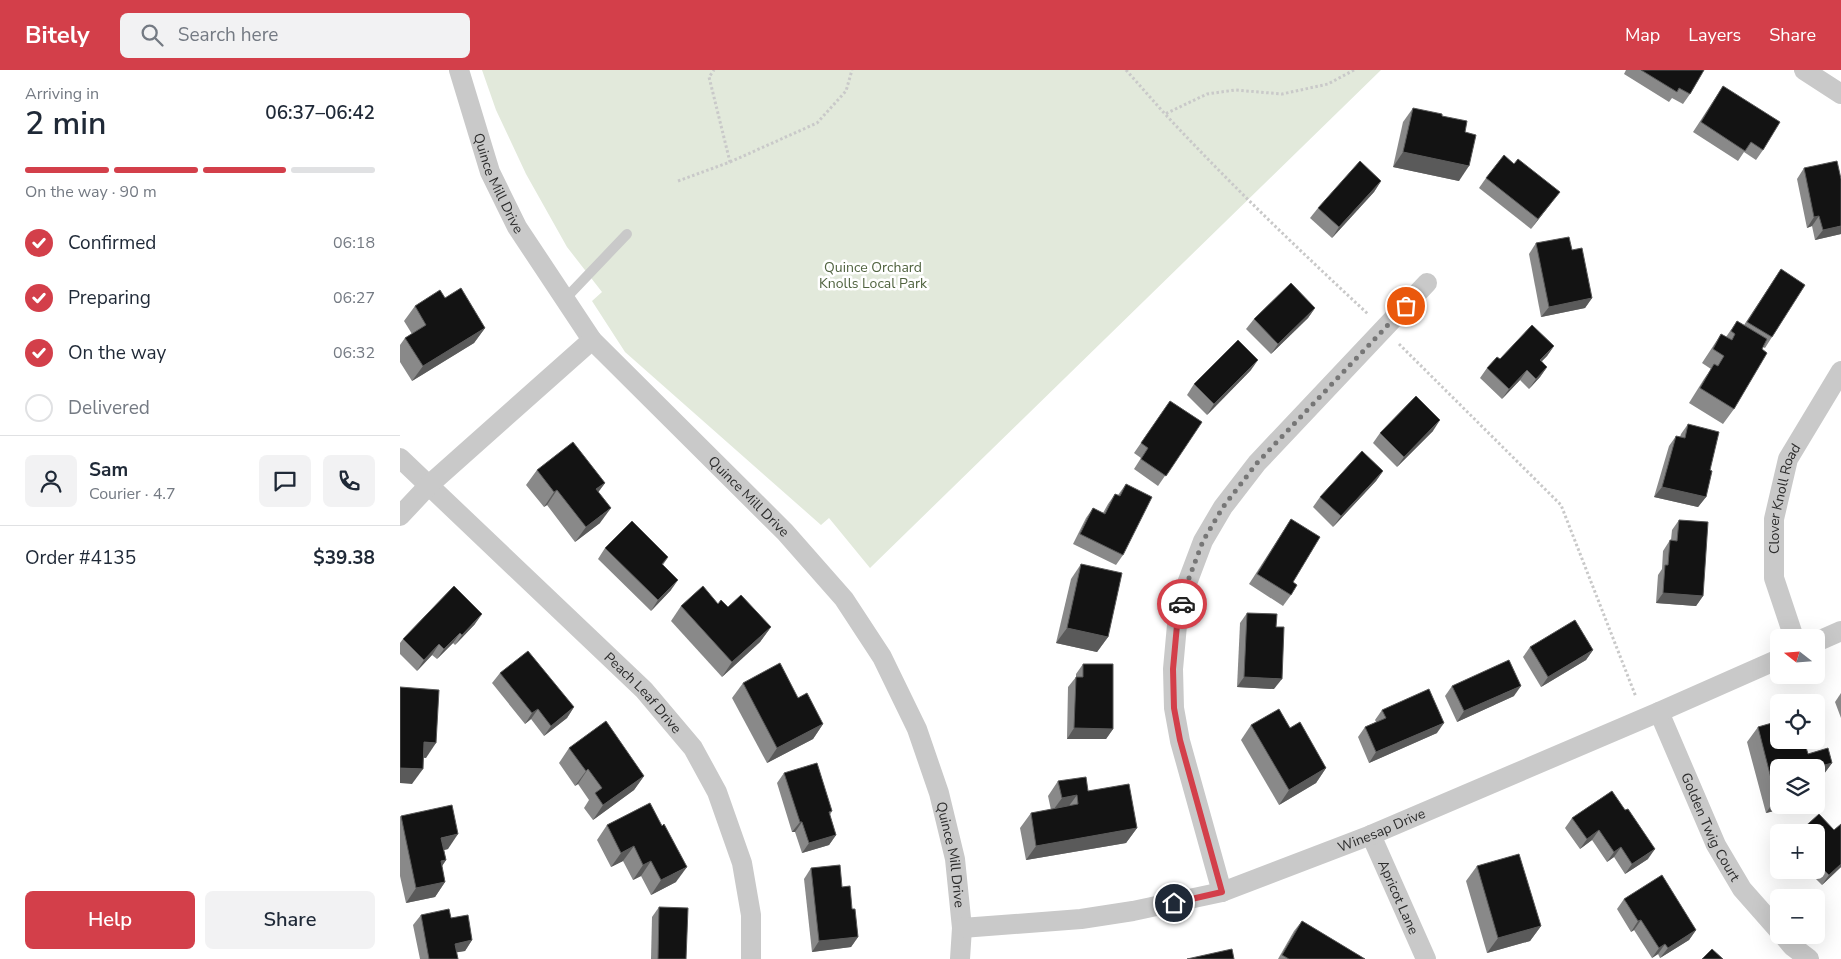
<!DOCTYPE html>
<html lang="en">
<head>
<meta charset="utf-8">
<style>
	:root { --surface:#fff; --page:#f2f2f3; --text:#1f2937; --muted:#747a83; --line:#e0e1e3; --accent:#d33f4a }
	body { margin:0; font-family:"Nunito Sans",sans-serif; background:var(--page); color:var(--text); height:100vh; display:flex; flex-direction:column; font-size:19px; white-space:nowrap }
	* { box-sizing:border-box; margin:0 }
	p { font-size:16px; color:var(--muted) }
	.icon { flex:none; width:28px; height:28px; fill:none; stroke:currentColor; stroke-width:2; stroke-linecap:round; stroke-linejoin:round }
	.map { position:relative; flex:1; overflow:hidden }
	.details { display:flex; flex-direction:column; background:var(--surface); width:400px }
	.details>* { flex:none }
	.needle { width:32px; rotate:287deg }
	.buttons { position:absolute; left:1370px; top:559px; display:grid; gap:10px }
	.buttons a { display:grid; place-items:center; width:55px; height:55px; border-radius:8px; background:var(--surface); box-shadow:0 5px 20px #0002; font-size:25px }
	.pin { position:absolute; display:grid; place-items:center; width:42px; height:42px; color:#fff; margin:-21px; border:2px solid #fff; border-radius:50%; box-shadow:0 1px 5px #0007 }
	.courier { position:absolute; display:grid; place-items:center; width:50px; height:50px; margin:-25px; border:4px solid #d33f4a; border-radius:50%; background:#fff; color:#222; box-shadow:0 1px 6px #0007 }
	.summary em { font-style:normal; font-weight:600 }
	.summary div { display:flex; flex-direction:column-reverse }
	.summary { display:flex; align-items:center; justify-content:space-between; height:85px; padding:0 25px }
	h1 { font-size:32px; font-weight:600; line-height:38px }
	.bar { display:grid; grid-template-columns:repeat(4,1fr); gap:8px 5px; align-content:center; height:60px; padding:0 25px }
	.bar i { height:6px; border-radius:4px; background:var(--line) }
	.bar .active { background:var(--accent) }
	.bar p { grid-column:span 4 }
	.line { display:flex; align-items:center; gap:12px; padding:0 25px; border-top:1px solid var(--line) }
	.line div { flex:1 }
	.round { display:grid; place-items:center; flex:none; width:52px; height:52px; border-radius:8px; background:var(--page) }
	ol { padding:0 25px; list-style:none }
	li { display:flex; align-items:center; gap:15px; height:55px }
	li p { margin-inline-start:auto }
	li .icon { padding:5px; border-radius:50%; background:var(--accent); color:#fff; stroke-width:4 }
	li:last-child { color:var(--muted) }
	li i { width:28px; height:28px; border:2px solid var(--line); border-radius:50% }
	.primary-button { display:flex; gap:10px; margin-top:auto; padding:10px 25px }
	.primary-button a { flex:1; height:58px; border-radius:8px; background:var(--accent); color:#fff; font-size:20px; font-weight:600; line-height:58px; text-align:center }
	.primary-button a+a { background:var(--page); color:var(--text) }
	header { display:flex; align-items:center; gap:30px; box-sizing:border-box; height:70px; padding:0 25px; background:var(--accent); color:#fff }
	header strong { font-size:24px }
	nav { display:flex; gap:28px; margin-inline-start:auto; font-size:18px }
	.search { width:350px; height:45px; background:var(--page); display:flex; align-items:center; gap:12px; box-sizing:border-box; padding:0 18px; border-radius:8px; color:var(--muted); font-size:19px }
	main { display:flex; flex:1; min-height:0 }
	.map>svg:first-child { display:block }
	.green { fill:#e2e9db }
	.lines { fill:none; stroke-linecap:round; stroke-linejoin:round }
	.path { stroke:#c9c9c9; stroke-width:3; stroke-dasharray:2.5 2.5; stroke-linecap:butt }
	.lane { stroke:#c9c9c9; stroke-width:10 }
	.street { stroke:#c9c9c9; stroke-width:20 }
	.wall { fill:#898989 }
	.shaded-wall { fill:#5a5a5a }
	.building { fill:#131313; stroke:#5a5a5a }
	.done { stroke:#767676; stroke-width:5; stroke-dasharray:0 9 }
	.route { stroke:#d33f4a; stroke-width:6 }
	.labels { text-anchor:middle; stroke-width:5; stroke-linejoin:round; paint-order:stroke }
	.street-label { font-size:14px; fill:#2c2c2c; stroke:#fff }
	.park-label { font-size:14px; fill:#50633f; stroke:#fff }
</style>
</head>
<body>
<header>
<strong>Bitely</strong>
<div class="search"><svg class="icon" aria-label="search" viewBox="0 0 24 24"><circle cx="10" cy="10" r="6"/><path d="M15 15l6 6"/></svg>Search here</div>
<nav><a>Map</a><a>Layers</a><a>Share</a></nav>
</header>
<main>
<section class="details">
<div class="summary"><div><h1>2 min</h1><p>Arriving in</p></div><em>06:37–06:42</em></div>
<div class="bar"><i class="active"></i><i class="active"></i><i class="active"></i><i></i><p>On the way · 90 m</p></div>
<ol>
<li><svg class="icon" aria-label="check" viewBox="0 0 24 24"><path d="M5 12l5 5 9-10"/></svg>Confirmed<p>06:18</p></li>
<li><svg class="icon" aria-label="check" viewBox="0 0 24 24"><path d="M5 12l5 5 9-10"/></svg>Preparing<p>06:27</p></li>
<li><svg class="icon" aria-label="check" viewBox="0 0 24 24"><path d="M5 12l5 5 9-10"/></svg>On the way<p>06:32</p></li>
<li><i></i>Delivered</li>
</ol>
<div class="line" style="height:90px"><a class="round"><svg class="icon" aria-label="person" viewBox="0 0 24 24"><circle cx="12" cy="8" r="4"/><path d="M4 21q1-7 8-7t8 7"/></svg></a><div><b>Sam</b><p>Courier · 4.7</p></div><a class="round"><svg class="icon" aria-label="chat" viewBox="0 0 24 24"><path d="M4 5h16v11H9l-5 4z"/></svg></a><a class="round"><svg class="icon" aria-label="phone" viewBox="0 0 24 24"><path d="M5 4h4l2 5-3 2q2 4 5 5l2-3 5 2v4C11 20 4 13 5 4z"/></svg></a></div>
<div class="line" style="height:65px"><div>Order #4135</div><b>$39.38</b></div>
<div class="primary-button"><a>Help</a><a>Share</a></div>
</section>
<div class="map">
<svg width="1441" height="889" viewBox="0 0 1441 889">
	<rect width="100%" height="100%" fill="#fff"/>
	<path class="green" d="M82,0H981L470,498L429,448L421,455L225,282L192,231L202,222L167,177L126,104L96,40Z"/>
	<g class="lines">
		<g class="path">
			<path d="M726,0L765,44"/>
			<path d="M954,0L928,14L882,24L835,20L807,24L765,44C830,114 898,179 968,244"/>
			<path d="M330,92L417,53L446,21L452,0"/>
			<path d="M278,111L330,92L309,7L314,0"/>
			<path d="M999,274L1161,435L1236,627"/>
		</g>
		<path class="lane" d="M165,229L227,164"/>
		<g class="street">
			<path id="s1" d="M59,0L90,102L117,157L192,270L385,462L444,529L482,587L517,659L539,723L555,789L562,858L560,889"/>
			<path d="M1404,0L1441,24"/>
			<path id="s2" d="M0,388L244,620L293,678L317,722L342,793L351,845V889"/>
			<path d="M0,446L29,415L192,270"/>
			<path id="s3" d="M1394,568L1374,508V449L1388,389L1441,301"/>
			<path d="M1416,572L1441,561"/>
			<path id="s4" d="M1259,642L1316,775L1342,819L1379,861"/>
			<path id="s5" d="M971,765L1026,889"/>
			<path d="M822,822L780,671L774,638L773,599L777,555L786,516L803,471L823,437L857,393L1027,213"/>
			<path id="s6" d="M562,858L681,849L733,841L822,822L971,765L1259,642L1379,589"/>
			<path d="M1383,865L1392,876L1409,889"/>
		</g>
	</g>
	<g class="wall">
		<path d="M1226,0H1304L1290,24L1283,34L1272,28L1269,32L1224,4Z"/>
		<path d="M1323,16L1363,80L1356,90L1344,82L1338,91L1293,62Z"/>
		<path d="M1013,38L1042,46L1065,62L1059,111L993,97L1003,52Z"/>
		<path d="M1404,98L1441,164L1415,170L1412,156L1407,158L1397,109Z"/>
		<path d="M1086,108L1152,132L1131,159L1079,118Z"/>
		<path d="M981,111L974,122L932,168L910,148L918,138Z"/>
		<path d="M1136,173L1172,180L1192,228L1185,238L1141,247L1129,184Z"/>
		<path d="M1381,199L1372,267L1365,278L1363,277L1334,339L1323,354L1289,333L1304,309L1311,299L1302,293L1321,264L1326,267L1337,251L1344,255Z"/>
		<path d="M45,228L85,258L74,273L12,311L0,292V275L5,268L12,264L4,251L15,236Z"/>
		<path d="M915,238L908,248L871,284L846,259L854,249Z"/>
		<path d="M1154,276L1147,286L1142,291L1147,297L1140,307L1129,319L1120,310L1102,329L1080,308L1087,298L1100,289Z"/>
		<path d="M851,300L807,345L787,325L794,314Z"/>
		<path d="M770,331L802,352L758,416L734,399L741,388L734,383Z"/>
		<path d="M1288,354L1310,400L1306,427L1298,437L1254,427L1269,376L1276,366L1280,367L1281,364Z"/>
		<path d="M1033,361L997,397L973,373L980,363Z"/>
		<path d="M137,400L205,413L198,422L200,453L175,472L147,435L144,437L126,415Z"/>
		<path d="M983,401L976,411L933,457L913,437L920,427Z"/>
		<path d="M726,414L723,485L716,495L673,474L686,448L693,438L703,443L708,434L715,424L718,425Z"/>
		<path d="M891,449L893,512L891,525L883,536L849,514Z"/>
		<path d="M1279,450L1303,526L1296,536L1256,533L1258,505L1262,499L1263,481L1270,470H1271L1272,460Z"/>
		<path d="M205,478L268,487L263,495L271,520L251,541L198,489Z"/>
		<path d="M681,494L708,567L697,582L656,573L671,509Z"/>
		<path d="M318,534L371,557L360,572L322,607L271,551L281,536Z"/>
		<path d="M847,543L876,557L874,619L837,617L840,553Z"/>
		<path d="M75,554L55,575L53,573L37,589L32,585L17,601L0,584V573L3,569Z"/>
		<path d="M1130,577L1193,580L1186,590L1141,617L1123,587Z"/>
		<path d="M683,594L713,659L706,669H667L668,617L676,607V604Z"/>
		<path d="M100,603L174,637L167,648L144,666L131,649L125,654L92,613Z"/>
		<path d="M343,613L398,628L423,654L413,669L367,693L332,628Z"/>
		<path d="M1052,616L1114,626L1057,652L1045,626Z"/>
		<path d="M1441,623V648L1435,632Z"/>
		<path d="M982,640L1037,663L969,693L958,667L965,657L976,652L975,650Z"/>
		<path d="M1379,651V670H1409L1410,673L1406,678L1408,684L1428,678L1432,693L1421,708L1416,709V698H1379V735H1398L1366,743L1347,672L1358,657Z"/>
		<path d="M851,655L890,658L926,698L916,713L879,735L841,670Z"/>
		<path d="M169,678L244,706L234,720L193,750L184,738L189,730L178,714L175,716L159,693Z"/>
		<path d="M384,703L432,741L430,745L436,765L429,775L402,783L395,762H392L377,713Z"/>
		<path d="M658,711L688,721L737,758L726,773L626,790L620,758L631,743L651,740L648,726Z"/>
		<path d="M1212,721L1248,789L1225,804L1214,787L1207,792L1192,770L1180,779L1165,758L1172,748Z"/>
		<path d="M250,733L276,812L251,825L241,806L233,810L223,791L211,797L197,770L207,755Z"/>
		<path d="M1,746L48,779L44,780L46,790L42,796L45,812L35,827L6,833L0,806V747Z"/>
		<path d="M1434,760L1441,797L1422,815L1407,800H1416V762Z"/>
		<path d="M1077,796L1141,856L1130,871L1087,883L1066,811Z"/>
		<path d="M411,798L442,817L452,839L458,867L451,877L412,882L404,809Z"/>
		<path d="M1224,829L1296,860L1289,870L1260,888L1258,884L1252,888L1234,860L1231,862L1217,839Z"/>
		<path d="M259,837L286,889H251L252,847Z"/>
		<path d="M21,845L51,848L72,870L65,881L56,882L58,889H20L13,855Z"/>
		<path d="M902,851L965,889H878L894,861Z"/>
	</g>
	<g class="shaded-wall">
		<path d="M1003,82L1069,96L1059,111L993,97Z"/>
		<path d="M981,111L974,122L932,168L939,157Z"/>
		<path d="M1160,122L1152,132L1131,159L1138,149Z"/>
		<path d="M1419,146L1412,156L1407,158L1414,147Z"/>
		<path d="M1441,156V164L1415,170L1423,160Z"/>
		<path d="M1192,228L1185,238L1141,247L1149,237Z"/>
		<path d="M915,238L908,248L871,284L878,274Z"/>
		<path d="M85,258L74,273L12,311L23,296Z"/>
		<path d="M1154,276L1147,286L1133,300L1140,290Z"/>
		<path d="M858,290L851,300L807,345L814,334Z"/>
		<path d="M1147,297L1140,307L1129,319L1136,309Z"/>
		<path d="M1127,300L1120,310L1102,329L1109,319Z"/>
		<path d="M1040,350L1033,361L997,397L1004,387Z"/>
		<path d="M983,401L976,411L933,457L941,446Z"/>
		<path d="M205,413L194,428L196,419Z"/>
		<path d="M1262,417L1306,427L1298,437L1254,427Z"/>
		<path d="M157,420L147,435L144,437L154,422Z"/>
		<path d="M211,438L200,453L175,472L186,457Z"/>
		<path d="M278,510L271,520L251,541L258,530Z"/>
		<path d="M1263,523L1303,526L1296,536L1256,533Z"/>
		<path d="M82,544L75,554L55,575L62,565Z"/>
		<path d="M371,557L360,572L322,607L332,592Z"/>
		<path d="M667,558L708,567L697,582L656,573Z"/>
		<path d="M60,563L53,573L37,589L44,579Z"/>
		<path d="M39,574L32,585L17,601L24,590Z"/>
		<path d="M1193,580L1186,590L1141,617L1148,607Z"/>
		<path d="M844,607L882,609L874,619L837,617Z"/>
		<path d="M1121,616L1114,626L1057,652L1064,641Z"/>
		<path d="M174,637L167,648L144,666L151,656Z"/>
		<path d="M138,639L131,649L125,654L132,643Z"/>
		<path d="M1044,653L1037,663L969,693L976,682Z"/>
		<path d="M423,654L413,669L367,693L377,678Z"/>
		<path d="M674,658L713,659L706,669H667Z"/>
		<path d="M24,672L36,673L26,688L14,687Z"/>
		<path d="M1432,693L1421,708L1416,709V698H1414Z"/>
		<path d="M0,698L23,699L12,714L0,713Z"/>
		<path d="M926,698L916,713L879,735L889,720Z"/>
		<path d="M188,699L178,714L175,716L186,701Z"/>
		<path d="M244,706L234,720L193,750L203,735Z"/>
		<path d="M677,725L666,740L651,743L662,728Z"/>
		<path d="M1376,728H1379V735H1398L1366,743Z"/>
		<path d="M400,752H402L395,762H392Z"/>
		<path d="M737,758L726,773L626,790L636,776Z"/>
		<path d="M1199,760L1192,770L1180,779L1187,769Z"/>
		<path d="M58,764L48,779L31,783L41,768Z"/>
		<path d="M436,765L429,775L402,783L409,773Z"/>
		<path d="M234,776L223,791L211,797L221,783Z"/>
		<path d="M1221,777L1214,787L1207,792L1214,782Z"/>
		<path d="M1255,779L1248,789L1225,804L1232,794Z"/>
		<path d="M46,790L36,805L41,791Z"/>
		<path d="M251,791L241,806L233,810L243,795Z"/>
		<path d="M1441,794V797L1422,815L1429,805Z"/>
		<path d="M287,797L276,812L251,825L261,810Z"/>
		<path d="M45,812L35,827L6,833L16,818Z"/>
		<path d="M1241,850L1234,860L1231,862L1238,851Z"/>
		<path d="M1141,856L1130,871L1087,883L1098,868Z"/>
		<path d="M1296,860L1289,870L1260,888L1268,878Z"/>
		<path d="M458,867L451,877L412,882L419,871Z"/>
		<path d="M72,870L65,881L47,884L55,874Z"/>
		<path d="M1265,874L1258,884L1252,888L1259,878Z"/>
	</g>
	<g class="building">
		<path d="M1241,0H1304L1290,24L1279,18L1277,22Z"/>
		<path d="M1323,16L1380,52L1363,80L1351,72L1345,81L1301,52Z"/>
		<path d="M1013,38L1042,44V46L1067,51L1065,62L1076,65L1069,96L1003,82Z"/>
		<path d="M1104,85L1114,94L1118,89L1160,122L1138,149L1086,108Z"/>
		<path d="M960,91L981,111L939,157L918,138Z"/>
		<path d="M1437,91L1441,109V156L1423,160L1419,146L1414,147L1404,98Z"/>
		<path d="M1169,167L1172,180L1182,178L1192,228L1149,237L1136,173Z"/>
		<path d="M1381,199L1405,215L1372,267L1347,252Z"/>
		<path d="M891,213L915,238L878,274L854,249Z"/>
		<path d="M61,218L85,258L23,296L5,268L26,255L15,236L40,220L45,228Z"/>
		<path d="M1337,251L1367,269L1362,279L1367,283L1334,339L1300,318L1314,294L1318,296L1324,286L1313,279L1321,264L1332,270L1335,264L1331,261Z"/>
		<path d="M1132,255L1154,276L1140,290L1147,297L1136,309L1127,300L1109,319L1087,298L1097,287L1100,289Z"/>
		<path d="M838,270L858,290L814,334L794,314Z"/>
		<path d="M1016,326L1040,350L1004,387L980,363Z"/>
		<path d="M770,331L802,352L766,406L741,389L748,378L741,373Z"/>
		<path d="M1288,354L1319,362L1310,400L1312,401L1306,427L1262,417L1276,366L1285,368Z"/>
		<path d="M173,372L205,413L196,419L211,438L186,457L157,420L154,422L137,400Z"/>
		<path d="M962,381L983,401L941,446L920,427Z"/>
		<path d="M726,414L752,427L723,485L680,464L693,438L705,444L715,424L720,426Z"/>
		<path d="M891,449L920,467L893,512L897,515L891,525L857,504Z"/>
		<path d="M1279,450L1308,452L1303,526L1263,523L1265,495H1268L1270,470L1277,471Z"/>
		<path d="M232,451L268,487L262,494L278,510L258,530L205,478Z"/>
		<path d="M681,494L722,503L708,567L667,558Z"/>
		<path d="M54,516L82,544L62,565L60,563L44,579L39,574L24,590L3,569Z"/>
		<path d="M303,516L318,534L321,530L328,537L341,525L371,557L332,592L281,536Z"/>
		<path d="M847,543L877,544L876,557H884L882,609L844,607Z"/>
		<path d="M1175,550L1193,580L1148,607L1130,577Z"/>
		<path d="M128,581L174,637L151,656L138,639L132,643L100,603Z"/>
		<path d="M1109,590L1121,616L1064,641L1052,616Z"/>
		<path d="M380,593L398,628L407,623L423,654L377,678L343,613Z"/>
		<path d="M683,594H713V659L674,658L676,607H683Z"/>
		<path d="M0,617L39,620L36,673L24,672L23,699L0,698Z"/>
		<path d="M1029,619L1044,653L976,682L965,657L986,648L982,640Z"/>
		<path d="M879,639L890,658L900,652L926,698L889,720L851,655Z"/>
		<path d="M206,651L244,706L203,735L195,723L202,718L188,699L186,701L169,678Z"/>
		<path d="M1379,651V670H1409L1410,673L1405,674L1408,684L1428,678L1432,693L1414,698H1379V728H1376L1358,657Z"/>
		<path d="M417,693L432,741L429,742L436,765L409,773L402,752H400L384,703Z"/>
		<path d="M686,707L688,721L729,714L737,758L636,776L631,743L678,734L677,725L662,728L658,711Z"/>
		<path d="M1212,721L1225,740L1228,739L1255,779L1232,794L1221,777L1214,782L1199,760L1187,769L1172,748Z"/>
		<path d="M250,733L262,756L264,754L287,797L261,810L251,791L243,795L234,776L221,783L207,755Z"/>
		<path d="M52,735L58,764L41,768L46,790L41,791L45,812L16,818L1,746Z"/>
		<path d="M1419,744L1434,760L1441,754V794L1429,805L1416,792V762H1399Z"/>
		<path d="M1119,784L1141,856L1098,868L1077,796Z"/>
		<path d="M440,795L442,817L450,816L452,839H455L458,867L419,871L411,798Z"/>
		<path d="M1262,805L1296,860L1268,878L1265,874L1259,878L1241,850L1238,851L1224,829Z"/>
		<path d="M259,837L288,838L286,889H258Z"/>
		<path d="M49,839L51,848L68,845L72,870L55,874L58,889H29L21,845Z"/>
		<path d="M902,851L965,889H889L882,885Z"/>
		<path d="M832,879L834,889H787Z"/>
		<path d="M1312,879L1323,889H1302Z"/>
	</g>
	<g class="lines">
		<path class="done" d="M782,534L786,516L803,471L823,437L857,393L1006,236"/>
		<path class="route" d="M774,833L822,822L780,670L774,638L773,599L777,555L782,534"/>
	</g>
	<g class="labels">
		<g class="street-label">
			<text dy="5" stroke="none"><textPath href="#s1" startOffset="120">Quince Mill Drive</textPath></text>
			<text dy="5" stroke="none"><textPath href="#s1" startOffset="525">Quince Mill Drive</textPath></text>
			<text dy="5" stroke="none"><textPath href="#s3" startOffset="144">Clover Knoll Road</textPath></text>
			<text dy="5" stroke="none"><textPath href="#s2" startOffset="338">Peach Leaf Drive</textPath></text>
			<text dy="5" stroke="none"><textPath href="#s4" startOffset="126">Golden Twig Court</textPath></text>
			<text dy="5" stroke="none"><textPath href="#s6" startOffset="434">Winesap Drive</textPath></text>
			<text dy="5" stroke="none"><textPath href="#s1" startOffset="945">Quince Mill Drive</textPath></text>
			<text dy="5" stroke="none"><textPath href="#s5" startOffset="68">Apricot Lane</textPath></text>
		</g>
		<g class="park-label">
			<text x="473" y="202">Quince Orchard<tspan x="473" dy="16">Knolls Local Park</tspan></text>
		</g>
	</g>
</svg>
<div class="buttons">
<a><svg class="needle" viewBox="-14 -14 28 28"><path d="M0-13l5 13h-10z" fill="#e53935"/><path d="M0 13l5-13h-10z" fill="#747a83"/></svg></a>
<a><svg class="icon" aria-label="locate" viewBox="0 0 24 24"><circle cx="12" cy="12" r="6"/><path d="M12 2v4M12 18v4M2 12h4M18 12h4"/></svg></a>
<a><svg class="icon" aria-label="layers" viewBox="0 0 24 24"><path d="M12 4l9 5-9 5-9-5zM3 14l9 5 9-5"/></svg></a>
<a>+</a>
<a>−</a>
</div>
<div class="pin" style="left:1006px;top:236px;background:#ea580c"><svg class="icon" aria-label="bag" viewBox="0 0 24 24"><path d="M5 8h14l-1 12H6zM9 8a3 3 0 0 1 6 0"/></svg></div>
<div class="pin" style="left:774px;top:833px;background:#1f2937"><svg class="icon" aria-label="home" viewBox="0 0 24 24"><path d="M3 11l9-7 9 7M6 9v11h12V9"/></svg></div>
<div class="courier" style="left:782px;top:534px"><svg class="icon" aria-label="car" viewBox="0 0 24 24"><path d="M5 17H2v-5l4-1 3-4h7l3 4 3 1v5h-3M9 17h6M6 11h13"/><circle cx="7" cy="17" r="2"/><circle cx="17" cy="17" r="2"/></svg></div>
</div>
</main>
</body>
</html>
